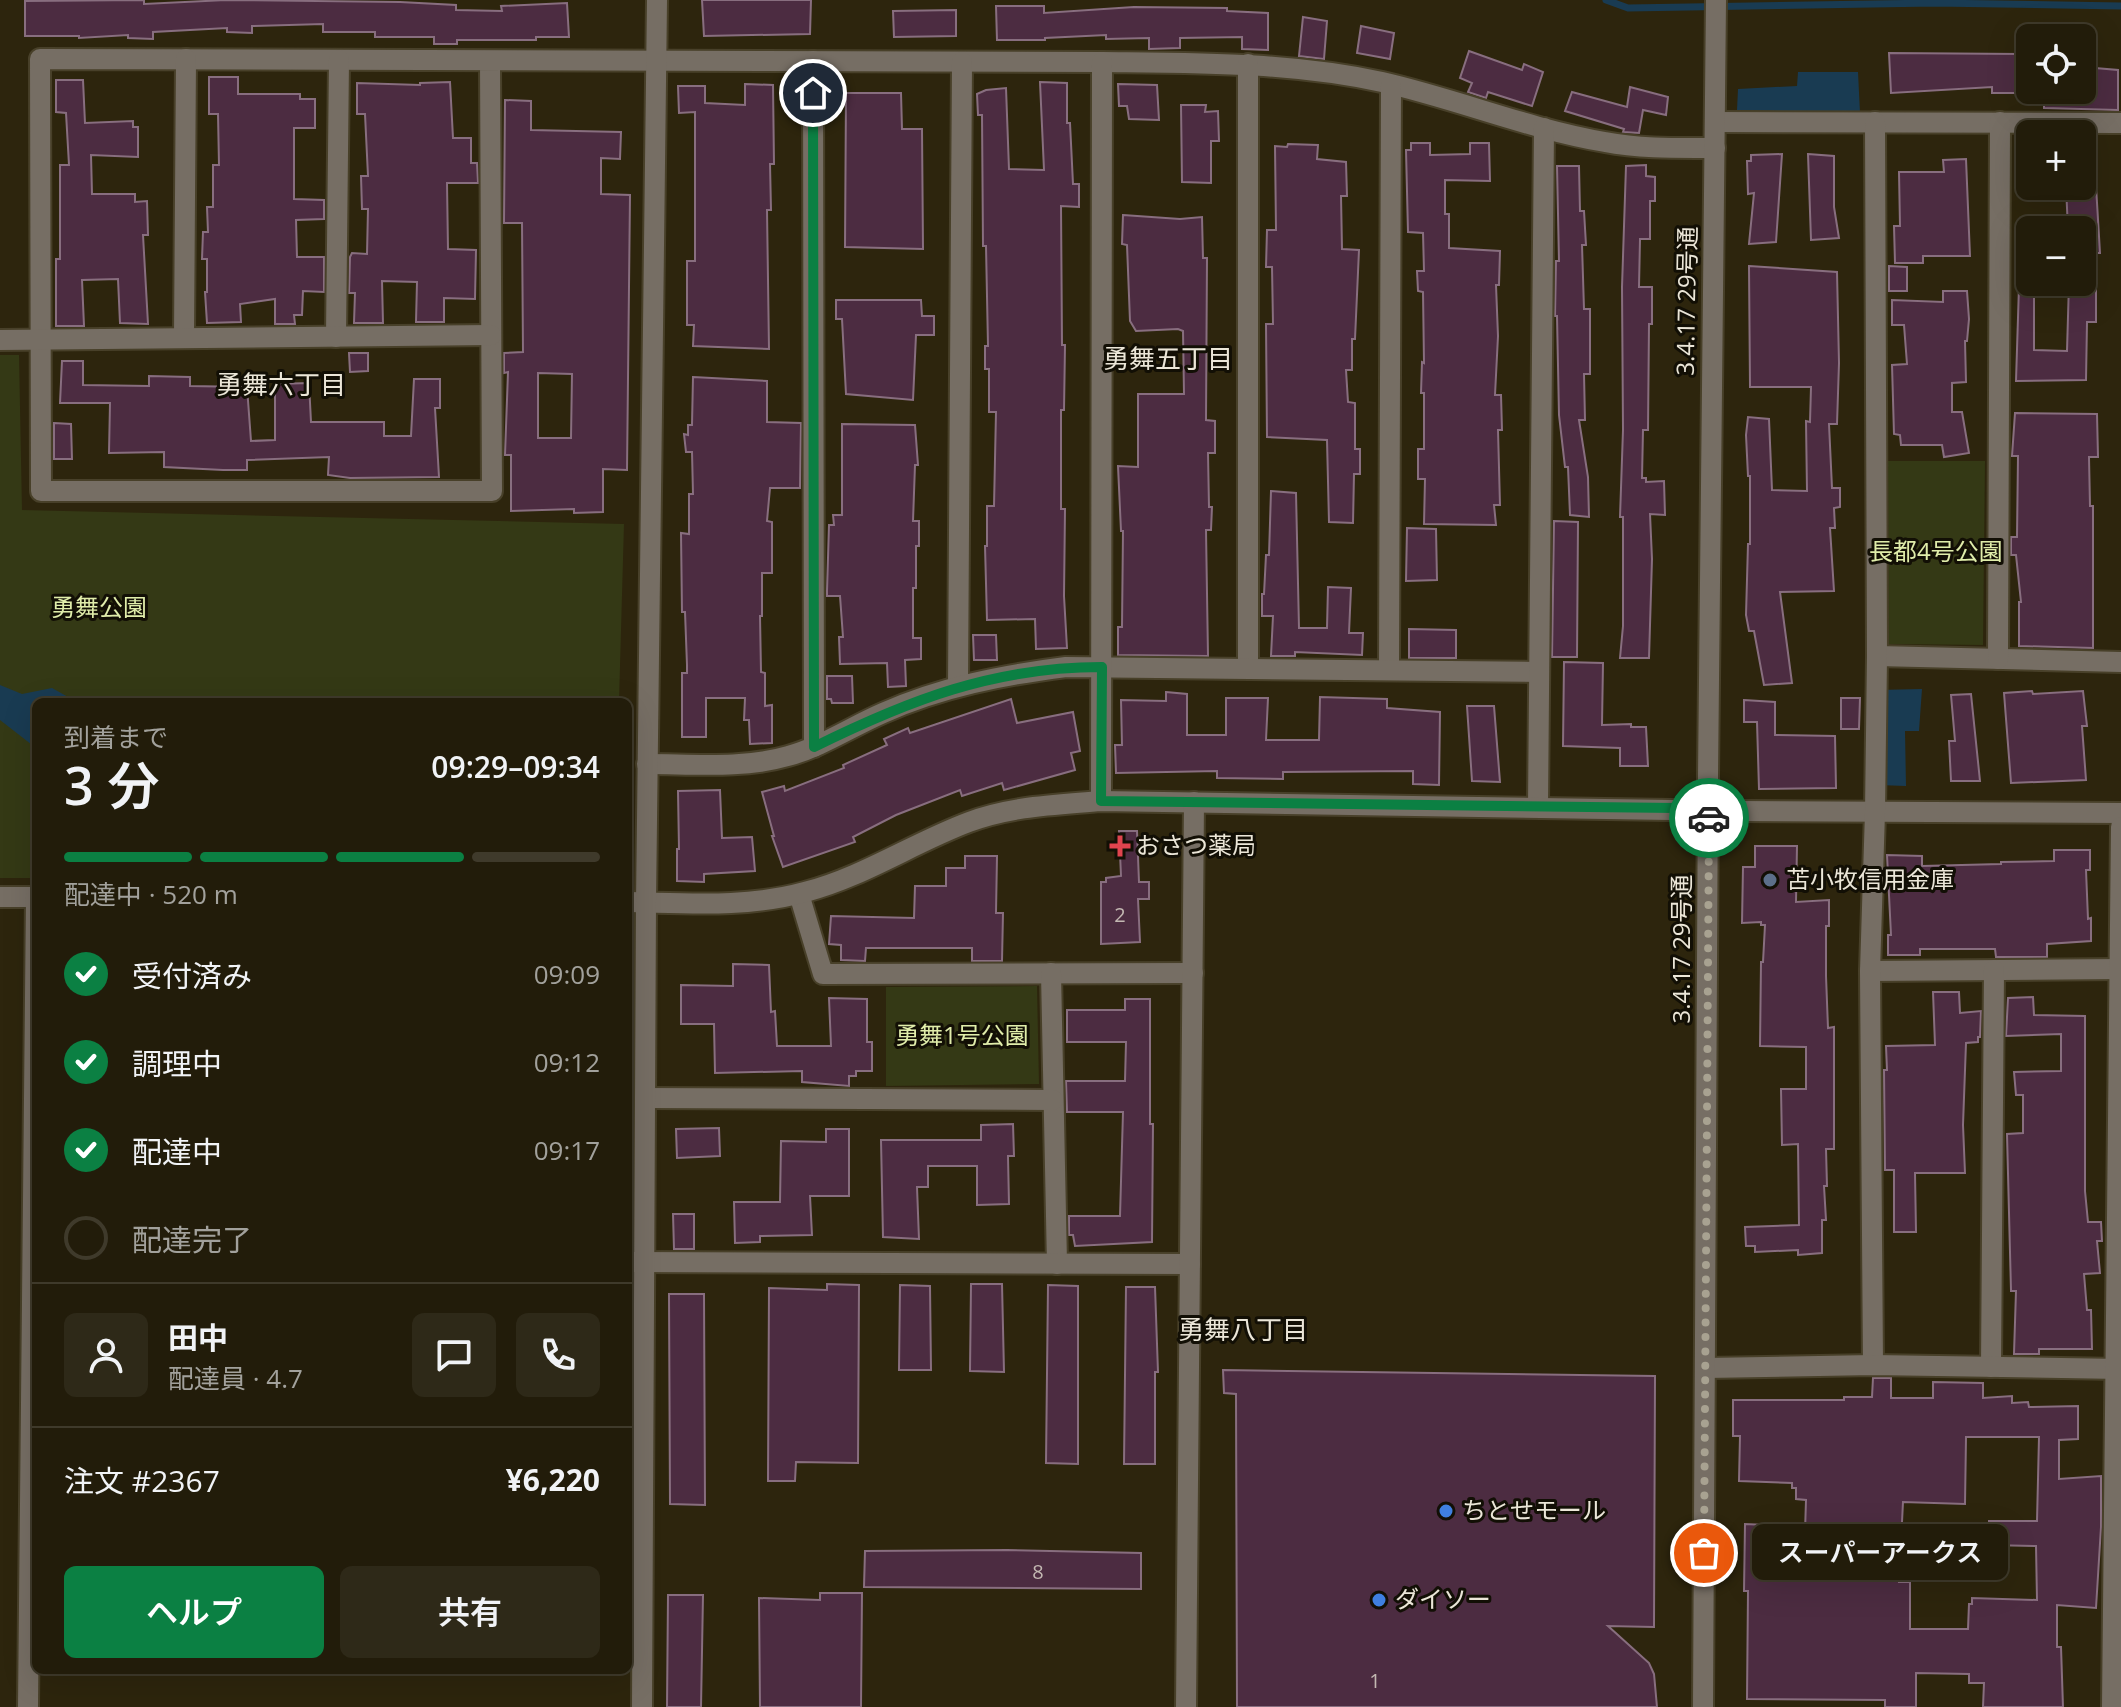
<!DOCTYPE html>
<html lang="ja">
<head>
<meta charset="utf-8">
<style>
	:root { --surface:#221c0a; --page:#2e2918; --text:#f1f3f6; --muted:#a2a19c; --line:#3f3a2b; --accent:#0b8043 }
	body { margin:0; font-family:"Open Sans","Noto Sans JP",sans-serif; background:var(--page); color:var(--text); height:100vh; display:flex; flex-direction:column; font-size:30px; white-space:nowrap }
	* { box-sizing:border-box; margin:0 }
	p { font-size:26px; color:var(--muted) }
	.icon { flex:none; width:44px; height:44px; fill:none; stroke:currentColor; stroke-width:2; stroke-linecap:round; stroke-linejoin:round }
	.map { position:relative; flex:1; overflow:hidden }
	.side { position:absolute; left:32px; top:698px; width:600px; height:976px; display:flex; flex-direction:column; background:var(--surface); border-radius:12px; box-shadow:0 8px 32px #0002,0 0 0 2px var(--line) }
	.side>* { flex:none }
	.buttons { position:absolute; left:2016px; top:24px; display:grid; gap:16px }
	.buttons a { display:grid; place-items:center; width:80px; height:80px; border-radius:12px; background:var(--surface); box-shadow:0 8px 32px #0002,0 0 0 2px var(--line); font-size:40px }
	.pin { position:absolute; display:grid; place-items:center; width:68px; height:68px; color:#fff; margin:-34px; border:4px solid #fff; border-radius:50%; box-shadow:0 2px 8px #0007 }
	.courier { position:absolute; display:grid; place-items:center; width:80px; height:80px; margin:-40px; border:6px solid #0b8043; border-radius:50%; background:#fff; color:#222; box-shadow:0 2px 10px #0007 }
	.bubble { position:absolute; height:56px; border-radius:12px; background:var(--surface); box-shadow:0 8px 32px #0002,0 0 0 2px var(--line); font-size:26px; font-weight:600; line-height:56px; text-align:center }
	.summary em { font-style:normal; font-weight:600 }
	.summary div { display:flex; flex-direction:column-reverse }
	.summary { display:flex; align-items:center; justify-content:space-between; height:136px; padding:0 32px }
	h1 { font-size:52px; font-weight:600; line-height:60px }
	.bar { display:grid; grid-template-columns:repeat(4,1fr); gap:12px 8px; align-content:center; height:96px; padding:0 32px }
	.bar i { height:10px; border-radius:6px; background:var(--line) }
	.bar .on { background:var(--accent) }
	.bar p { grid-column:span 4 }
	.line { display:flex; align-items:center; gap:20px; padding:0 32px; border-top:2px solid var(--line) }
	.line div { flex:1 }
	.round { display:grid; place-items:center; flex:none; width:84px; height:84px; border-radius:12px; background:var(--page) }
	ol { padding:0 32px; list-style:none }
	li { display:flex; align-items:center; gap:24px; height:88px }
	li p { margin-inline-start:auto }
	li .icon { padding:8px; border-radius:50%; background:var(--accent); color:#fff; stroke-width:4 }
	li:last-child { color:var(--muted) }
	li i { width:44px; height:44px; border:4px solid var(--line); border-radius:50% }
	.primary-button { display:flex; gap:16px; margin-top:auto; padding:16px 32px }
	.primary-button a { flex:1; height:92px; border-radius:12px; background:var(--accent); color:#fff; font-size:32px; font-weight:600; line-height:92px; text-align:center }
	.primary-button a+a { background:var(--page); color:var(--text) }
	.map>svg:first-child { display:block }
	.green { fill:#343915 }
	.water { fill:#193b52 }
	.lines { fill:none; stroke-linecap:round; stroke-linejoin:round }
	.stream { stroke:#193b52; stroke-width:7 }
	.building { fill:#4c2c41; stroke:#886e7f; stroke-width:2; fill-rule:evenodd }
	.minor-casing { stroke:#484029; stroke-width:24 }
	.minor { stroke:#766e64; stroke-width:20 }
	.done { stroke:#a8a291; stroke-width:8; stroke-dasharray:0 14.4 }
	.route { stroke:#0b8043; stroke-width:10 }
	.health-dot { fill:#e0444e; stroke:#120f05; stroke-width:3 }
	.service-dot { fill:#5c6f8a; stroke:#120f05; stroke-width:3 }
	.shop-dot { fill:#3f7fe0; stroke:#120f05; stroke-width:3 }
	.labels { text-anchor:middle; stroke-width:6; stroke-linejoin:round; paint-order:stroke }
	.number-label { font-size:20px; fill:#c3b8b2 }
	.street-label { font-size:24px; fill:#ebe6d8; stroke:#120f05 }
	.park-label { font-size:24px; fill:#e0edaa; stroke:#120f05 }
	.poi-label { font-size:24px; fill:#ebe6d8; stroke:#120f05; text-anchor:start }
	.neighbourhood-label { font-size:26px; fill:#ebe6d8; stroke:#120f05 }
</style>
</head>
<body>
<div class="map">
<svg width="2121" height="1707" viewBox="0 0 2121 1707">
	<rect width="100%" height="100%" fill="#2d250d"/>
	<g class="green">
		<path d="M0,355H19L22,510L624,524L619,702H36V878H0Z"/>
		<path d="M1888,461H1985L1983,645L1889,644Z"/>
		<path d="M1037,986L1039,1084L886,1086V987Z"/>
	</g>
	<g class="water">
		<path d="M1798,72H1858L1860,113L1737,110L1738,89L1797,86Z"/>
		<path d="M0,685L22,694L52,688L77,702H36V748L0,720Z"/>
		<path d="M1922,689L1919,731H1905L1906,786L1878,785V690Z"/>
	</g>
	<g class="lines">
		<path class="stream" d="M1606,0L1628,8L1935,3L2121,6"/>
	</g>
	<g class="building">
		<path d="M144,0V4L226,0L400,2L456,5V10L502,11L501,6L567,3L569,37H536V40H457V44H434V37H375V32H323V24L252,26V33L227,32V28L153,32V39L128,38V35L79,38V36H25V1Z"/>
		<path d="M702,0H811L810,34L704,36Z"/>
		<path d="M996,6H1044V13L1134,7L1227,8V11L1268,13V50L1242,49V37L1180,38V48L1149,49V38L1106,39V35L1045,38V40H997Z"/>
		<path d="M956,10V36L894,37L893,11Z"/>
		<path d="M1303,17L1327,21L1324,59L1299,56Z"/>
		<path d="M1361,26L1394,33L1390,59L1357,53Z"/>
		<path d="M1469,51L1522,70L1524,64L1543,72L1532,106L1488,92L1486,98L1468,92L1472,83L1460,78Z"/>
		<path d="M1889,53L2021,54L2023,93H1992V87L1891,93Z"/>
		<path d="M2095,68L2118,70V110L2044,108V90H2094Z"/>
		<path d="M209,77H238V94H300V99H315V128H294V199L324,200V219L296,220L297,257H324V292L303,291L302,315H294L295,324H275V299L240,304L241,322L207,323L205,292H207V259H202L203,232H208L207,207H213V165H219L218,114H209Z"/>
		<path d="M56,80H83L85,123L133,121V127H138V157L91,155L92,194H135V202L147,201L148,235H143L148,324L120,323L118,279L82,280L84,326H56V259H60V165H69L66,113L56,112Z"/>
		<path d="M450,82L453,138H471V163H477L478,183H447L448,249L476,250L475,299L444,298V322H416L417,282L382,281L383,323H354L355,293H349L350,257L352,253L367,254L368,209H362L361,176H368L365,114H357V83L420,85V83Z"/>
		<path d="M1040,82L1067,83V123H1070L1073,184H1079V207L1061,206L1062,345H1065L1064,410H1061V509H1065L1064,596L1067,648L1036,649L1035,619L987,620L985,546H987V506H994L996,412H989V369H985V346H988L986,246H983L982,115H978L977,94L986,90L1006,88L1009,169L1044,170Z"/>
		<path d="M745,84L773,85L774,164H770L771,210H767L769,349L693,346L694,325H687V261H695V112L679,113L678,86H705V103L745,105Z"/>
		<path d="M1118,84L1157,85L1159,120L1129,119L1127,106H1119Z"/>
		<path d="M1630,87L1668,97L1666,115L1643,110L1639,133L1623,132L1624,129L1565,111L1572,92L1627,107Z"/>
		<path d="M846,93H901L902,129H922L923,249L845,247Z"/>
		<path d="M505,100L531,101V130L621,132L620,159L601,158V194L630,195L627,470L603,469V512L574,513V509L511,511V455H505L508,372L504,373V353L523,352L522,223H504ZM538,373L572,374L571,438H538Z"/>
		<path d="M1181,105H1206L1205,112L1218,111L1219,141H1211V183L1182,182Z"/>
		<path d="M1411,143H1430V155L1470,154V143H1489L1490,181L1445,180V214H1449V248L1500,251L1499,285H1496L1498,336L1495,395H1501L1502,430H1498L1500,505H1494L1496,525L1424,524L1425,479H1418V449H1424V393H1421L1422,362L1424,363L1423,292L1418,291L1417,271H1424L1423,233L1408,232L1406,150H1411Z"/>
		<path d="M1288,144L1318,145L1317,159L1346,162L1347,196H1341L1342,249L1359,250L1355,339H1352V370H1346L1348,402L1355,403V449H1360V474H1354L1353,523L1329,522L1327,440L1267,437L1266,324H1273L1272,267H1266L1267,230H1276L1275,146L1287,147Z"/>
		<path d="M1782,154L1776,242L1749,244L1754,193L1748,194L1747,161H1751V155Z"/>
		<path d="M1808,154L1834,156V207L1839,238L1811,240Z"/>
		<path d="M1966,159L1970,256H1923V263H1895L1894,226H1900L1899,172H1944L1943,160Z"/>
		<path d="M1646,165V176L1655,177V201H1650V239H1640L1639,287H1652V324H1649L1648,430H1643L1642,478H1646V482L1664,481L1665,515L1650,514L1652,559L1649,658H1620L1623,626V517H1620L1623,430L1622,287L1626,166Z"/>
		<path d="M1557,166H1579L1580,211H1584L1586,245H1582L1584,309H1590V374H1584L1585,420H1579L1588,477L1589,517L1570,515L1568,467H1565L1559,415L1557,316H1555L1556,261H1559Z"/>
		<path d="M2066,186H2096L2100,253H2082V230H2068Z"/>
		<path d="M1123,215L1180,219L1202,217L1203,258H1207L1206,420L1215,421V453H1208L1209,507H1212L1211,530H1206L1208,656L1118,655V627H1122L1123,531H1121L1118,466L1138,467V394H1184L1183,331L1178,329L1136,331L1130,321L1127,245L1122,244Z"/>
		<path d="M1749,266L1837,272L1839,363L1837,424H1829L1832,488H1840V507L1834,508L1835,528H1830L1834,591L1780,592L1792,683L1764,685L1754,631H1749L1746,615L1748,544H1750V476H1748L1746,435L1748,417L1769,419L1772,490L1807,491L1806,421L1810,422L1811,387H1750Z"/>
		<path d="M1889,266L1907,267V291H1889Z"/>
		<path d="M2069,282H2096V322H2087L2086,380L2016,381L2019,286H2034V350L2067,351Z"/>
		<path d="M1943,291H1967L1969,319L1967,341H1965L1966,382L1952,383V412H1962L1969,453L1944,457L1942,445H1901L1900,435L1894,434L1892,365L1907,364L1904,325H1892V300L1943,302Z"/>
		<path d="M836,300H921L922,316H934V335H916L913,400L846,394L842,319H836Z"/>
		<path d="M349,353H368V371L350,372Z"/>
		<path d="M62,361H83V385L149,386V376L190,377V386L247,387L251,441L275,440V384L309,383L311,422H384V436H411L414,379H440V408H435L439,477L350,478L328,475L329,457L247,460V470H223L164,467V452L109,453L110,403H60Z"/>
		<path d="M693,377L767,381V422L801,423L800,488H770L767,521L772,522V573H762V616H760L761,672L765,673V706L772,705V743L750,744L749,720H744L745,698H706V737H682V673H687V665L685,612H682L681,533L689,534V494H693L692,452H686L684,434L688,435V425H692Z"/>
		<path d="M2015,413L2097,414L2098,457H2089L2090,506H2093V648L2019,646V602H2021L2016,555H2011V537H2017L2018,456H2012Z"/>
		<path d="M54,423L71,424L72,459H54Z"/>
		<path d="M842,424L915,425L918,465H915L913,521H919V546H916V588H913V638H921V659L905,660L906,686L888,687L887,663L840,664L839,637H843L840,596H827V591L829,525H834L833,515H842Z"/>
		<path d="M1271,491L1296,493L1299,628H1327L1328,587L1351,588L1349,633H1363L1362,655L1295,652V656H1271L1273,616H1262V594H1264L1266,555H1269Z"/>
		<path d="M1554,521L1578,522L1577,657H1552Z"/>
		<path d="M1407,528L1436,529L1437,580L1406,581Z"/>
		<path d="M1409,629L1456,630V658H1409Z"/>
		<path d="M973,635H996L997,660H974Z"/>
		<path d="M1564,662L1603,663L1602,725L1631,724V727H1646L1648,766H1620V748L1563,746Z"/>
		<path d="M827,676H852L853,703H832L831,699H827Z"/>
		<path d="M2032,691L2033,694L2083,691L2087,726H2082L2086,780L2011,783L2004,693Z"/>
		<path d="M1166,692L1187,694V735H1226V698H1268L1266,740H1319L1320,697L1387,699V708L1440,712L1439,785L1413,784V771L1283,772V779L1217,778V771L1116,773L1115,745H1122L1121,700L1166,701Z"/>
		<path d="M1971,694L1980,781H1951L1949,741H1955L1951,695Z"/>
		<path d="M1841,698H1860L1859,729H1841Z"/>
		<path d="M1011,699L1017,723L1073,712L1080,751L1071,753L1075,770L1004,790L1002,783L962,796L960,790L896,815L853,837L855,842L783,867L772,836H774L762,792L784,786L785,791L844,768L843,765L887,745L884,739L908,728L910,733Z"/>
		<path d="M1744,700L1775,702V735L1835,736L1836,788L1759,789L1757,722H1744Z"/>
		<path d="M1467,706H1494L1500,782L1472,781Z"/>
		<path d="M720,790L722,838L752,837L755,871L704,874V882L677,881V849H679L678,791Z"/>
		<path d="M1119,831H1137L1139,882H1149V899H1138L1140,942L1101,944V882H1106V878L1121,876Z"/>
		<path d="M1755,846H1797L1796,902L1829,900V926H1826V976L1828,1028L1834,1027V1149H1826L1827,1186H1824L1826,1220H1822V1253L1798,1255V1250L1755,1252V1246H1746L1745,1227L1799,1225L1798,1144L1782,1145L1781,1089H1806V1047L1760,1046L1761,962H1763L1765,925H1761V922L1742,923L1743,867H1755Z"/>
		<path d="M2054,850H2090V870H2086L2088,919L2091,918V941L2047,944V957H1996L1995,949H1920V955H1888V935H1891L1887,855L1922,856V866L2001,864V862L2054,861Z"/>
		<path d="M965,856H997L996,913H1003L1002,961H972V948H866L865,961L841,960V945L829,944L831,916L914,918L915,886H946V868H965Z"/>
		<path d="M733,964L769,965L771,1012L775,1011L777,1046H831L829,998L867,999V1042H872V1071H856V1076H849V1086L802,1082V1071L715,1073L714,1024H681V985L733,986Z"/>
		<path d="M1933,992H1959L1960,1013L1981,1011L1980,1037H1978V1042L1966,1043L1963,1125L1965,1173H1915L1916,1232H1894V1170H1885L1884,1070H1887L1886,1046L1935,1045Z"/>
		<path d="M2033,997L2034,1015L2085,1016V1191L2088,1222H2101L2102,1241H2097L2100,1273L2084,1274L2087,1310H2091L2092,1349H2039V1354H2014L2016,1291H2011L2007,1134L2023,1133V1095H2016L2014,1072L2061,1071V1034L2006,1036L2008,998Z"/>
		<path d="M1125,999H1150V1124H1153L1152,1242L1075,1246L1073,1235H1069V1216H1120L1123,1112H1067L1066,1081H1125L1126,1042H1067V1010H1125Z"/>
		<path d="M1013,1124L1014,1156H1008L1009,1204L977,1205V1166H928V1187H917L919,1239L883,1237L881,1140H981V1125Z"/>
		<path d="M719,1128L720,1156L677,1158L676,1129Z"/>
		<path d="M826,1129H849V1196H810L812,1235L760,1236V1242L735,1243L734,1202H780L781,1141L826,1142Z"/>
		<path d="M673,1214H694V1249H674Z"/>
		<path d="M827,1284L859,1285L858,1463L796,1462L795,1481H768L769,1288L827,1290Z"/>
		<path d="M971,1284H1002L1004,1372L970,1371Z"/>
		<path d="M900,1285L930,1286L931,1370H899Z"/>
		<path d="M1048,1285L1078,1286V1464L1046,1463Z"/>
		<path d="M1126,1287H1155L1158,1372H1155V1464H1124Z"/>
		<path d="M669,1294H704L705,1505L670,1504Z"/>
		<path d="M1223,1370L1655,1376L1654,1627L1608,1626L1649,1663L1654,1674L1657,1707H1237L1236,1394L1224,1393Z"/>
		<path d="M1873,1378H1891V1398H1933V1382L1983,1383V1398L2012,1396V1403L2028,1402L2029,1407L2078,1406V1439L2059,1440V1479L2101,1476V1527L2096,1608L2057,1605V1647H2061L2063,1707H1983L1984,1683H1969V1674L1916,1673V1707H1885V1700L1747,1699L1748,1591H1744L1745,1524L1767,1525V1533L1805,1532L1806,1500L1796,1499V1488H1792V1483L1739,1481L1740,1436H1733V1400H1844V1397H1872ZM1966,1437H2039L2037,1521H1989V1545L2036,1546L2037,1600L1972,1598V1604H1969L1968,1629H1910V1582H1899L1903,1502L1965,1504Z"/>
		<path d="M1007,1550L1141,1553V1589L864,1587L865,1551Z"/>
		<path d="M820,1593H862L861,1707H760L759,1598L820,1600Z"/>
		<path d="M668,1595H703L701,1707H667Z"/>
	</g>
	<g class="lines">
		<defs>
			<g id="minor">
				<path d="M490,61L492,491H41L40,59L1102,62C1196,63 1290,62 1382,82C1457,99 1529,129 1605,142C1641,149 1679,148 1715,148"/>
				<path d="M813,61L814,747"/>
				<path d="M1715,122L2121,123"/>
				<path d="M184,336L186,59"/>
				<path d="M336,337L339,60"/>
				<path d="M0,340L491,335"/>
				<path d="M1877,656L2121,662"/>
				<path d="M1998,659L2000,122"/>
				<path d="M1248,668V64"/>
				<path d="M1389,670L1391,85"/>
				<path d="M958,686L962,62"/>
				<path d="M647,764C693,764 743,769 788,756C821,747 851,727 883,713C941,687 1003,675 1066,667L1539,672"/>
				<path d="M1101,801L1102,62"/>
				<path d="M1538,806L1544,128"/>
				<path d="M799,894L823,974L1193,973"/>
				<path d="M0,897H36"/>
				<path d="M628,902C687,903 747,908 805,892C863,877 913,843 969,822C1012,806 1056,805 1101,801L1737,811L2121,813"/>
				<path d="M1870,971L2121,969"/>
				<path d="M1051,973L1057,1264"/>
				<path d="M645,1098L1053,1100"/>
				<path d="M628,1262L1190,1264"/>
				<path d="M1873,1365L1870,971L1875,812L1877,656L1875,122"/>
				<path d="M1991,1367L1994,970"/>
				<path d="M1706,1368L1873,1365L2121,1369"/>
				<path d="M28,1707L36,897"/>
				<path d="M642,1707L646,902L657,0"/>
				<path d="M1186,1707L1194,802"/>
				<path d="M1703,1707L1708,777L1716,0"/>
				<path d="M2112,1707L2121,827"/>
			</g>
		</defs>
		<use href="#minor" class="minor-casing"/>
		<use href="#minor" class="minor"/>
	</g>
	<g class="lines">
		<path class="done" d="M1704,1553L1709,818"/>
		<path class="route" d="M813,93L814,747C909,700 994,667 1102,667L1101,801L1676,808L1709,809V818"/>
	</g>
	<path class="health-dot" d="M1116 834h8v8h8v8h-8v8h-8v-8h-8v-8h8z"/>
	<circle class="service-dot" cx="1770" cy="880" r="8"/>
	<g class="shop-dot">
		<circle cx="1446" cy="1511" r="8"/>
		<circle cx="1379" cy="1600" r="8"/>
	</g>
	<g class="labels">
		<g class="number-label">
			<text x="1120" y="922">2</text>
			<text x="1038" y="1579">8</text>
			<text x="1375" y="1688">1</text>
		</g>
		<g class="street-label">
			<text transform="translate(1687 301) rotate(-89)" y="8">3.4.17 29号通</text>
			<text transform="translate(1682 949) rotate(-90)" y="8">3.4.17 29号通</text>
		</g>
		<g class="park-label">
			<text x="1936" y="560">長都4号公園</text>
			<text x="99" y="616">勇舞公園</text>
			<text x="962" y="1044">勇舞1号公園</text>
		</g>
		<g class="poi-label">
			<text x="1136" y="854">おさつ薬局</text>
			<text x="1786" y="888">苫小牧信用金庫</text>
			<text x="1462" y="1519">ちとせモール</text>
			<text x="1395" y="1608">ダイソー</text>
		</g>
		<g class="neighbourhood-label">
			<text x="1168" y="368">勇舞五丁目</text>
			<text x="281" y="394">勇舞六丁目</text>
			<text x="1243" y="1339">勇舞八丁目</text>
		</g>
	</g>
</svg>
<div class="buttons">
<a><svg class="icon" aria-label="locate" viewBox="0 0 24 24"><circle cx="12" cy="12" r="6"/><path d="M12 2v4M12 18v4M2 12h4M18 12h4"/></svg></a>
<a>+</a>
<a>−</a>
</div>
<div class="pin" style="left:1704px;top:1553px;background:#ea580c"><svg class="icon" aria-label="bag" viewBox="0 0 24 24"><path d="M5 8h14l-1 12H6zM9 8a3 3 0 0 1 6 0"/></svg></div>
<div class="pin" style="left:813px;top:93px;background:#1f2937"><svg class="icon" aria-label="home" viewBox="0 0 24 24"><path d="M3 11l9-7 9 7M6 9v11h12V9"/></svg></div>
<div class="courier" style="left:1709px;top:818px"><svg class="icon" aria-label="car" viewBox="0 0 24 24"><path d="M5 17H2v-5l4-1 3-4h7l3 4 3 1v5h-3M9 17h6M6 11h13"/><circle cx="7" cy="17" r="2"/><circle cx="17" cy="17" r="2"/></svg></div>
<div class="bubble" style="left:1752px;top:1524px;width:256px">スーパーアークス</div>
<section class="side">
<div class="summary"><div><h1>3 分</h1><p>到着まで</p></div><em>09:29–09:34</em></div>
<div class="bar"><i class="on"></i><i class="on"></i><i class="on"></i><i></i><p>配達中 · 520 m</p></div>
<ol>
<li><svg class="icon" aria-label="check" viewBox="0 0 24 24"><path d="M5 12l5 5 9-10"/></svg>受付済み<p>09:09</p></li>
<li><svg class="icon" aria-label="check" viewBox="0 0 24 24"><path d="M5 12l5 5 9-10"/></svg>調理中<p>09:12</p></li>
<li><svg class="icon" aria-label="check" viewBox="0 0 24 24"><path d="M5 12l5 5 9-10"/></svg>配達中<p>09:17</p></li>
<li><i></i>配達完了</li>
</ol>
<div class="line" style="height:144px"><a class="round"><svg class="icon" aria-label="person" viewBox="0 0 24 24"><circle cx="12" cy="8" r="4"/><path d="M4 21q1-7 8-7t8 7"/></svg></a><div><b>田中</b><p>配達員 · 4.7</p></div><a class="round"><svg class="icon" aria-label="chat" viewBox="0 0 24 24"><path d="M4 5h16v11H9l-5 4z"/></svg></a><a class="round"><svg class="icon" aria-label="phone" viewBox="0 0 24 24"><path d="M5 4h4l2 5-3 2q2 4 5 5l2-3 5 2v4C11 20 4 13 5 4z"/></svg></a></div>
<div class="line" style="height:104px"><div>注文 #2367</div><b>¥6,220</b></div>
<div class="primary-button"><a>ヘルプ</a><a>共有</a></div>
</section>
</div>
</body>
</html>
